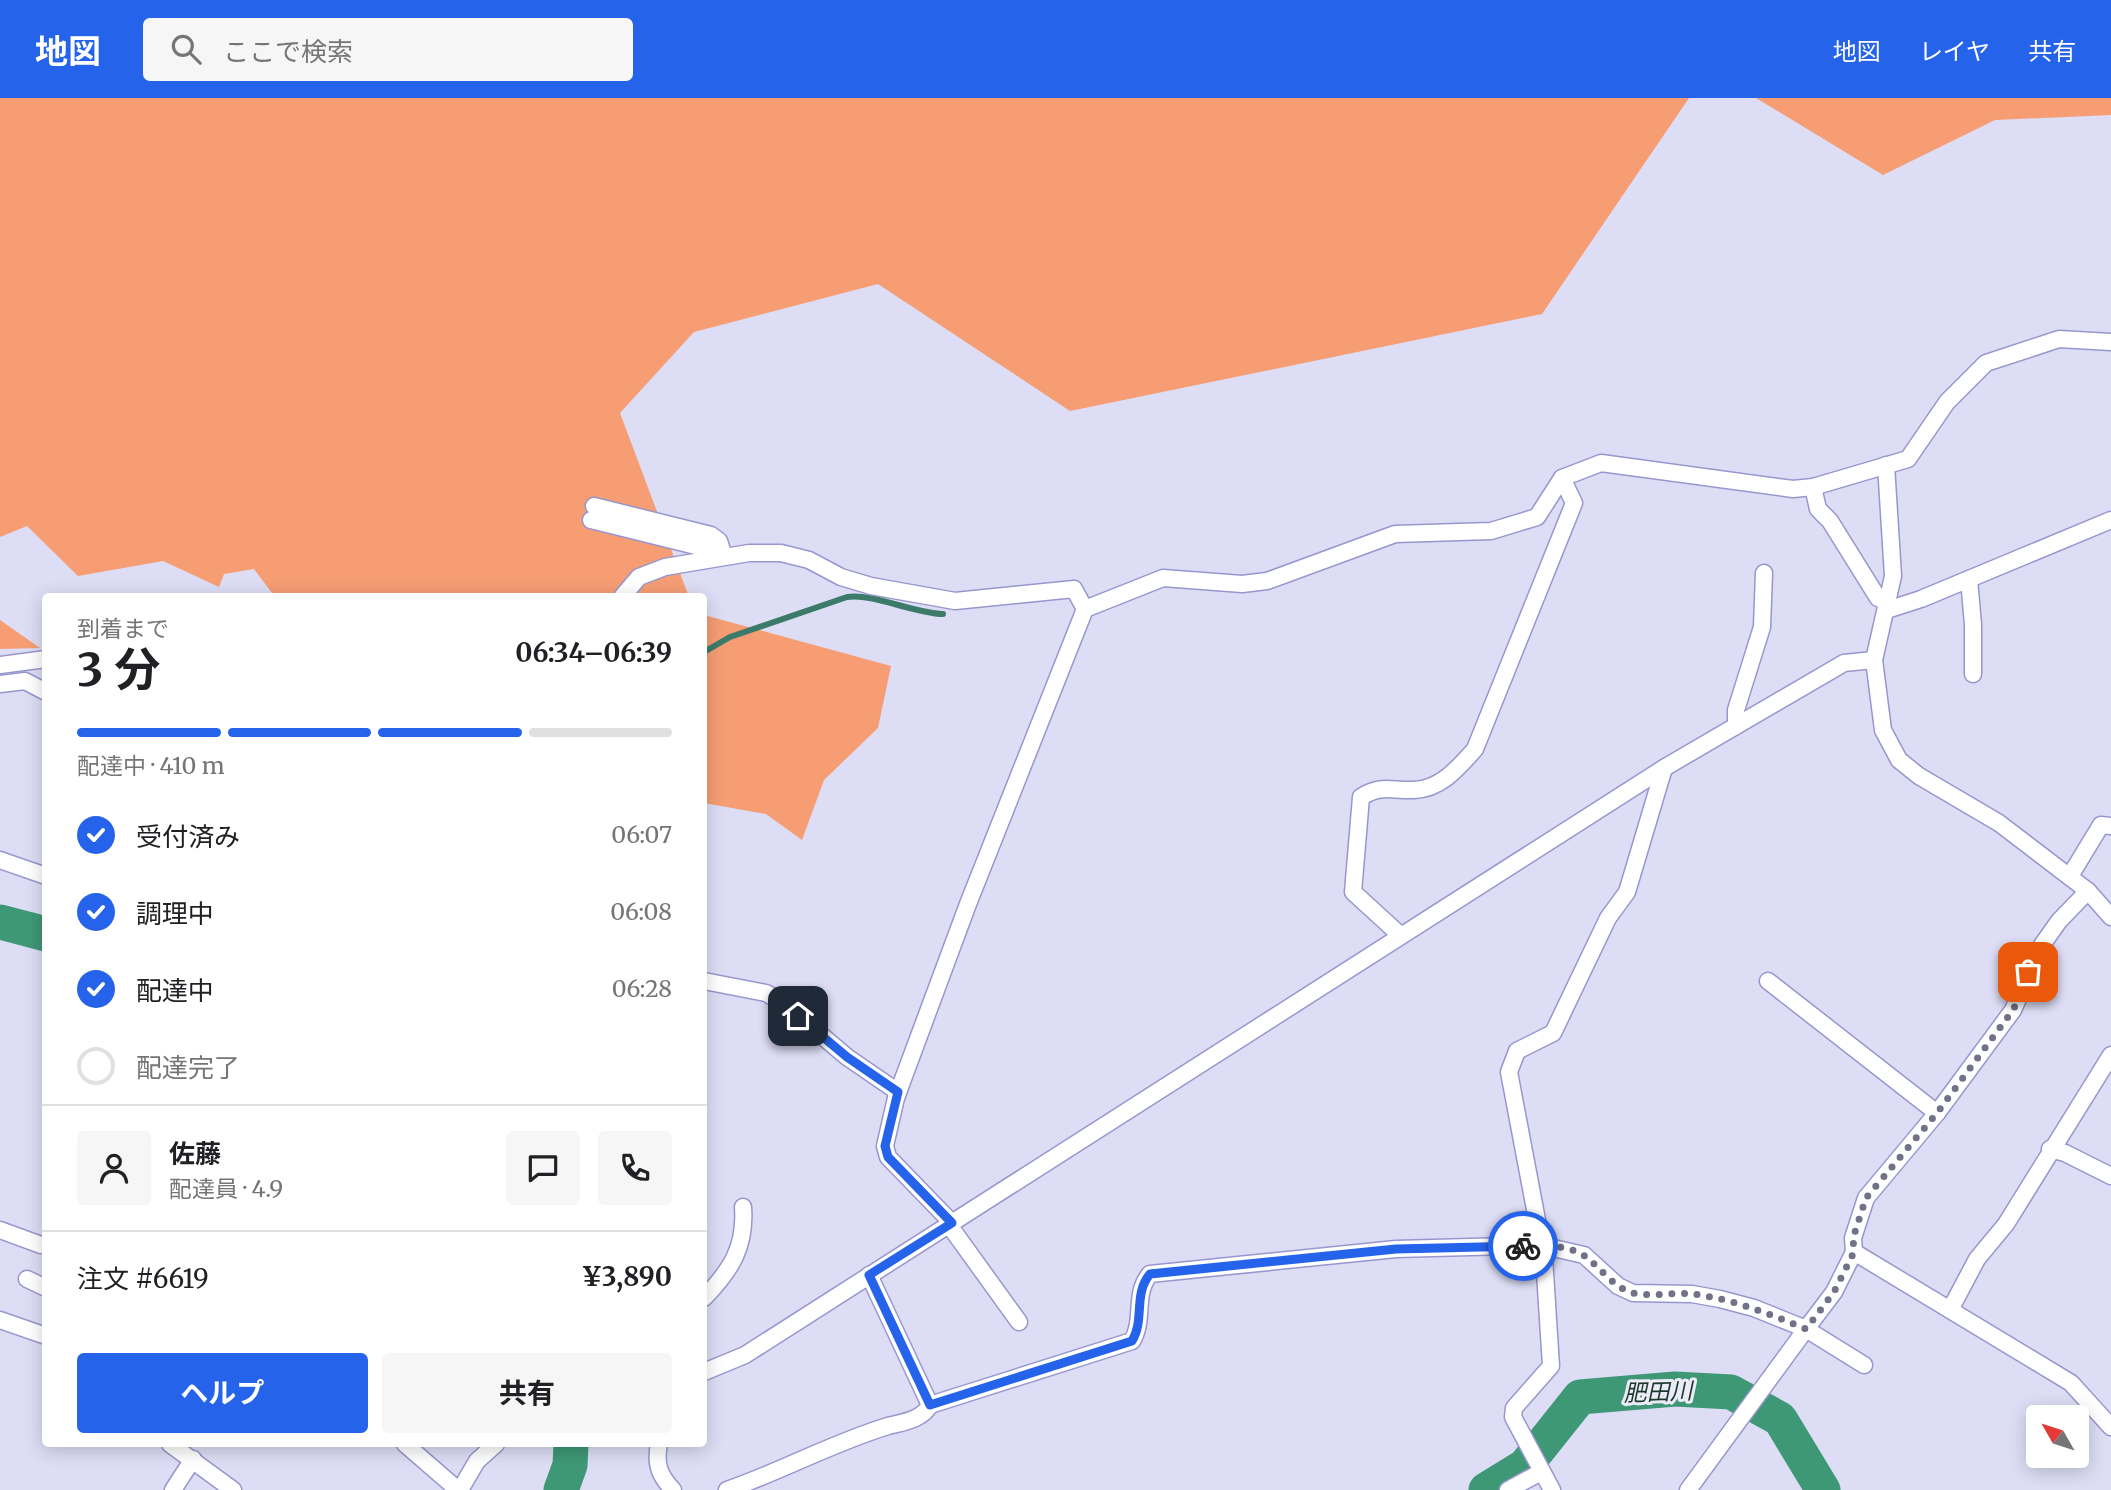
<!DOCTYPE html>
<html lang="ja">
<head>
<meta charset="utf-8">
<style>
	:root { --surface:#fff; --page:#f6f6f6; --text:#202124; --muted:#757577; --line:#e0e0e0; --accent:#2563eb }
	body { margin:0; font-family:Merriweather,"Noto Sans JP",serif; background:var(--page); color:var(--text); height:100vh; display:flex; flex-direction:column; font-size:26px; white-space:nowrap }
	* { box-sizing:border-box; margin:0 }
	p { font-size:23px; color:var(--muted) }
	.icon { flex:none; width:38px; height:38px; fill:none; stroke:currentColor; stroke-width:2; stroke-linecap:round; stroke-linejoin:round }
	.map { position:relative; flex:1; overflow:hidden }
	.details { position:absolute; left:42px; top:495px; width:665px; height:854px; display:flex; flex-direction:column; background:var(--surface); border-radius:7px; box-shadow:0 4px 18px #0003 }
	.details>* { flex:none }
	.needle { width:46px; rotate:309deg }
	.tools { position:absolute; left:2026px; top:1307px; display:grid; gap:14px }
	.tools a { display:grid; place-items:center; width:63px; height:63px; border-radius:7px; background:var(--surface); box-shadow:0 4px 18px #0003; font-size:35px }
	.pin { position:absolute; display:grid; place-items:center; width:60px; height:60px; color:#fff; margin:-30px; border-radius:14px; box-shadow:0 4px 10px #0006 }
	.courier { position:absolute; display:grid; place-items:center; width:70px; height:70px; margin:-35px; border:5px solid #2563eb; border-radius:50%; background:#fff; color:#222; box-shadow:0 2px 9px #0007 }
	.headline em { font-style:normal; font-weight:700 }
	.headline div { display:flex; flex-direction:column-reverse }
	.headline { display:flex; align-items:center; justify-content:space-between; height:119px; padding:0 35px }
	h1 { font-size:46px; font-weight:700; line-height:52px }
	.bar { display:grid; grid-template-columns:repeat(4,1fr); gap:10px 7px; align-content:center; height:84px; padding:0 35px }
	.bar i { height:9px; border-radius:5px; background:var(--line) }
	.bar .active { background:var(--accent) }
	.bar p { grid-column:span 4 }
	.line { display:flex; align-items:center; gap:18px; padding:0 35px; border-top:2px solid var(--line) }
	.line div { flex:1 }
	.round { display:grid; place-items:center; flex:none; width:74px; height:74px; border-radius:7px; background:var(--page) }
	ol { padding:0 35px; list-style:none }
	li { display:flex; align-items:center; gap:21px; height:77px }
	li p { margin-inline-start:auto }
	li .icon { padding:7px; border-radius:50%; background:var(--accent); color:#fff; stroke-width:4 }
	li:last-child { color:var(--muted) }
	li i { width:38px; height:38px; border:4px solid var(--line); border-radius:50% }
	.primary-button { display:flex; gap:14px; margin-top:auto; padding:14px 35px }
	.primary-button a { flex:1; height:80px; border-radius:7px; background:var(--accent); color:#fff; font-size:28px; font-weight:700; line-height:80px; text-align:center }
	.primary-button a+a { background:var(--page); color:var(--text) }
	header { display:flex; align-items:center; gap:42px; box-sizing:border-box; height:98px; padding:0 35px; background:var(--accent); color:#fff }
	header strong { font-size:33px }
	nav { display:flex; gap:38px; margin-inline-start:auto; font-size:24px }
	.search { width:490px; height:63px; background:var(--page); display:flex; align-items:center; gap:18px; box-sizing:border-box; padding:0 24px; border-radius:7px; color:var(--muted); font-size:26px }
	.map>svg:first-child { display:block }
	.green { fill:#f69d74 }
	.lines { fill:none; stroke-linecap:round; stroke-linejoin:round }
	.stream { stroke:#3c7b6a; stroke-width:6 }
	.river { stroke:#3e9876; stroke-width:35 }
	.minor-casing { stroke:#9896ce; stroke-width:19 }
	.minor { stroke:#fff; stroke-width:16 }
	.done { stroke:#717188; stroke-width:7; stroke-dasharray:0 12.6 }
	.route { stroke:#2563eb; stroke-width:9 }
	.labels { text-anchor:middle; stroke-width:6; stroke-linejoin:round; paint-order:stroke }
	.water-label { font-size:23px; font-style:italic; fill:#1c382c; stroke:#ececf8 }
</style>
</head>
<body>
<header>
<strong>地図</strong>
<div class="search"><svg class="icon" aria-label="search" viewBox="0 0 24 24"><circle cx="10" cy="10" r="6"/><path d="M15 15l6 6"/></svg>ここで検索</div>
<nav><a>地図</a><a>レイヤ</a><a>共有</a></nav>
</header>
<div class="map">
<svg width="2111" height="1392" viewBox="0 0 2111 1392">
	<rect width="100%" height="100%" fill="#ddddf5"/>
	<g class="green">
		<path d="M0,0H1689L1542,216L1070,313L878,186L694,234L620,315L689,499H275L254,471L224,476L219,489L163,463L78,478L27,428L0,439Z"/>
		<path d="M1756,0H2111V17L1995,22L1883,77Z"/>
		<path d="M704,517L891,568L878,630L824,682L802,742L766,716L704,705Z"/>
		<path d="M0,522L40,550L0,551Z"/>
	</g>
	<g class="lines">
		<path class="stream" d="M704,554L730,539L847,499C873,495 912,515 943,516"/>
		<g class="river">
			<path d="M0,824L46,836"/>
			<path d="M561,1392L570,1367L571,1346"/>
			<path d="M1486,1392L1525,1368L1580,1299L1675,1291L1731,1294L1780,1321L1823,1392"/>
		</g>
		<defs>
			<g id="minor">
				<path d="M1886,367L1893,478L1874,562L1883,632L1899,662L1919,678L1999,725L2088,793L2111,819"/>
				<path d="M1813,389L1818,411L1830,423L1878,500L1888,504"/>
				<path d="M594,408L711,437L719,443L724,458"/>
				<path d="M591,422L708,451L714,459"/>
				<path d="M1969,481L1973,527V576"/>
				<path d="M622,499L639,479L665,469L749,455H781L809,462L841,479L871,488L955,503L1074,491L1085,511"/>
				<path d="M1887,512L1921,501L2111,422"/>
				<path d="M0,567L46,561"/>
				<path d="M0,586L25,583L46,594"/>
				<path d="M1736,628V612L1762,529L1764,475"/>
				<path d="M0,762L46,778"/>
				<path d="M2070,778L2101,727L2111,728"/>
				<path d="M1400,837L1353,794L1361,699C1382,686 1391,693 1414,692C1441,691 1458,670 1475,651L1574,405L1562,380"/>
				<path d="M704,883L766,895L782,904L847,959L898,994L896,1000"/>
				<path d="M1768,883L1937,1015"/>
				<path d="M2050,1051L2065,1055L2111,1078"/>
				<path d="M952,1125L888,1059L885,1048L896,1000L968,806L1085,511L1163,480L1242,486L1267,483L1395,436L1491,433L1537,419L1562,380L1601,365L1793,391L1813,389L1908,361L1947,304L1986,265L2059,241L2111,244"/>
				<path d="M949,1127L1019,1224"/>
				<path d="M0,1132L41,1147"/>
				<path d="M1854,1154L2071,1285L2111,1329"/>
				<path d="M869,1177L930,1307L1132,1243C1145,1222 1133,1196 1150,1176L1396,1151L1540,1147L1584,1157L1618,1188L1633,1195L1692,1196L1720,1201L1754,1210L1806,1231L1834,1194L1854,1154L1853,1140L1866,1100L1937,1015L2013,912L2042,847L2059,823L2088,793"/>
				<path d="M27,1181L46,1190"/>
				<path d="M704,1200C731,1172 746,1149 743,1109"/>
				<path d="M1950,1212L1977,1161L2006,1126L2111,957"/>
				<path d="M0,1222L46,1238"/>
				<path d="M704,1274L745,1257L1664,670L1844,565L1874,562"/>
				<path d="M170,1346L233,1392"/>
				<path d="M405,1346L458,1392"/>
				<path d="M659,1346C655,1366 659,1377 673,1392"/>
				<path d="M173,1392L193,1361"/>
				<path d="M460,1392L477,1363L496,1346"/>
				<path d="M727,1392C782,1373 832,1345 888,1328C903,1324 922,1322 930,1307"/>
				<path d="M1508,1392L1541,1374"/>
				<path d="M1552,1392L1513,1319L1514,1310L1551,1268L1544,1159L1509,974L1517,953L1553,935L1608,820L1627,794L1664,670"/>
				<path d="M1688,1392L1806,1231L1864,1267"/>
			</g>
		</defs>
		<use href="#minor" class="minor-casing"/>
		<use href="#minor" class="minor"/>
	</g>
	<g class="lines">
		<path class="done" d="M1523,1148C1542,1147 1571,1147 1586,1159C1601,1170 1614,1190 1633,1195C1652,1199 1674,1194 1693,1196C1733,1201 1769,1216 1806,1231L1834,1194L1854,1154L1853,1140L1866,1100L1937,1015L2013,912L2028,882V874"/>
		<path class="route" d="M798,918L847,959L898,994L885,1048L888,1059L952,1125L869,1177L930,1307L1132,1243C1145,1222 1133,1196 1150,1176L1396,1151L1523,1148"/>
	</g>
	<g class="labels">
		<g class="water-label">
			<text transform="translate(1658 1294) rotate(-2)" y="8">肥田川</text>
		</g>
	</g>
</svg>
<div class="tools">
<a><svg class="needle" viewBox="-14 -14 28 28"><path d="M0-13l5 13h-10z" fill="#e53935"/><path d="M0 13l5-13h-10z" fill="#757577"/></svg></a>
</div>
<div class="pin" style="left:2028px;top:874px;background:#ea580c"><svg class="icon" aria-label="bag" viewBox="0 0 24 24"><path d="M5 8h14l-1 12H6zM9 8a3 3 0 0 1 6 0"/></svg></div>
<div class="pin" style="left:798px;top:918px;background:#1f2937"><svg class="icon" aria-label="home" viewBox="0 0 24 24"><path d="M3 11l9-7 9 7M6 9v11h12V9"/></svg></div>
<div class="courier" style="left:1523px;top:1148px"><svg class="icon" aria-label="bike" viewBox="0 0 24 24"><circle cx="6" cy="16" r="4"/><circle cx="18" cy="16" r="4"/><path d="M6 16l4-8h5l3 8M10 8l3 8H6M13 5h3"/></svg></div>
<section class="details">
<div class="headline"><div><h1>3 分</h1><p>到着まで</p></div><em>06:34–06:39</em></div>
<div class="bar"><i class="active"></i><i class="active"></i><i class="active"></i><i></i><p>配達中 · 410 m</p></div>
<ol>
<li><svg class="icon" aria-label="check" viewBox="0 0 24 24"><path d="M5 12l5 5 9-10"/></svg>受付済み<p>06:07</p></li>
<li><svg class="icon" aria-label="check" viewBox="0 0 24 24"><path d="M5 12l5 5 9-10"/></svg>調理中<p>06:08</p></li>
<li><svg class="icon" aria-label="check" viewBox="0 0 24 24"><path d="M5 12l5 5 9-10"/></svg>配達中<p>06:28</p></li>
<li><i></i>配達完了</li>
</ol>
<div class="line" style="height:126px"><a class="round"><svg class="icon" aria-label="person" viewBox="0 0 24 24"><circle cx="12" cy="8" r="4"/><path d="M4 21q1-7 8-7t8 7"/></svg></a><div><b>佐藤</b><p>配達員 · 4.9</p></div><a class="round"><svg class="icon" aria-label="chat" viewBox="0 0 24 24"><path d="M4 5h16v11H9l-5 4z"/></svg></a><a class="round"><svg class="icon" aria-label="phone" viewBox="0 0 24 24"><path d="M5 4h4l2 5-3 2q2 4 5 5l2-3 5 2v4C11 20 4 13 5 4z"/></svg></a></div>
<div class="line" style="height:91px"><div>注文 #6619</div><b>¥3,890</b></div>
<div class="primary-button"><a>ヘルプ</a><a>共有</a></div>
</section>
</div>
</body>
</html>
